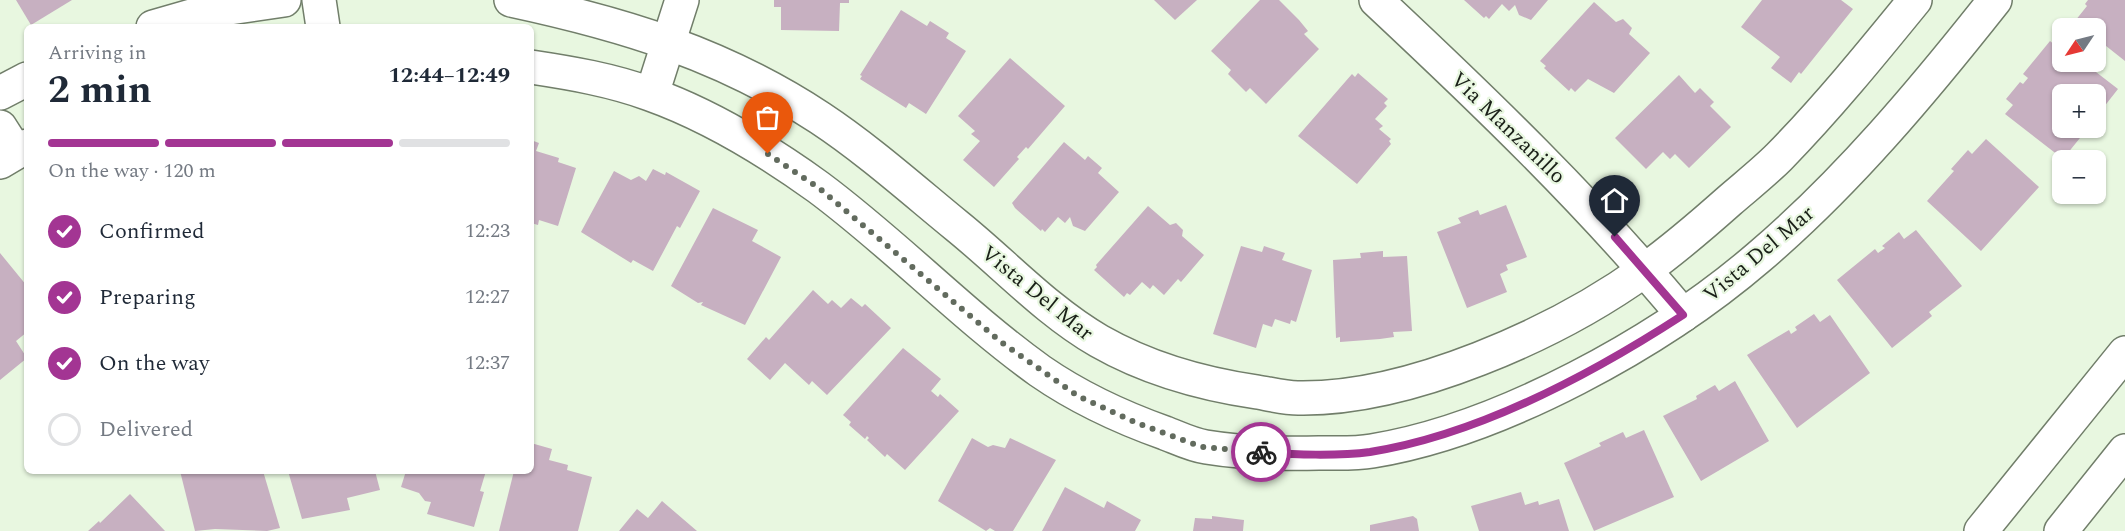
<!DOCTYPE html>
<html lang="en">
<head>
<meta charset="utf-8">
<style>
	:root { --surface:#fff; --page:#f2f2f3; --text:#1f2937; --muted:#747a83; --line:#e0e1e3; --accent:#a33593 }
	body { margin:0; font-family:Spectral,serif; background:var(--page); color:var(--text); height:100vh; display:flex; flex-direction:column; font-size:22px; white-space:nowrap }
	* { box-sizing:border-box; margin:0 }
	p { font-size:20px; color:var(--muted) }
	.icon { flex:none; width:33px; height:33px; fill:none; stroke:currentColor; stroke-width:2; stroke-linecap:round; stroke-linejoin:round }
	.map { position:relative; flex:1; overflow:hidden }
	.details { position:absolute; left:24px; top:24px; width:510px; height:450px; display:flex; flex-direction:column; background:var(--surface); border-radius:9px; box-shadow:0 2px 4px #0004 }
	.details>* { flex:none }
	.needle { width:39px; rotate:235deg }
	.tools { position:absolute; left:2052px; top:18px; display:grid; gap:12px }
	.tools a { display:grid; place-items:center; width:54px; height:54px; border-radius:9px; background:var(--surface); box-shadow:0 2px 4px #0004; font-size:30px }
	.pin { position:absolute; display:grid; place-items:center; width:51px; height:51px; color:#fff; margin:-62px -26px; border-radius:50% 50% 50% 0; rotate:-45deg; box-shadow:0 0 6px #0007 }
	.pin .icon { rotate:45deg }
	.courier { position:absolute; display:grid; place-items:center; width:60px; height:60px; margin:-30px; border:4px solid #a33593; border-radius:50%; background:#fff; color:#222; box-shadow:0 2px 8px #0007 }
	.head em { font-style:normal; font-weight:700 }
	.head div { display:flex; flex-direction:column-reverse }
	.head { display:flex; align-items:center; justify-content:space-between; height:102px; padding:0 24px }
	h1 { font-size:39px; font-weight:700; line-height:45px }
	.bar { display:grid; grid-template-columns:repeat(4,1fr); gap:9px 6px; align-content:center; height:72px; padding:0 24px }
	.bar i { height:8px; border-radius:4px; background:var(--line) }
	.bar .selected { background:var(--accent) }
	.bar p { grid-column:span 4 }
	ol { padding:0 24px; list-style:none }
	li { display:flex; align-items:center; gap:18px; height:66px }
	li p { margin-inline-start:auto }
	li .icon { padding:6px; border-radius:50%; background:var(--accent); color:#fff; stroke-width:4 }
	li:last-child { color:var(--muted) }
	li i { width:33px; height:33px; border:3px solid var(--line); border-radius:50% }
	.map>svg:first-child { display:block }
	.building { fill:#c7b0c1 }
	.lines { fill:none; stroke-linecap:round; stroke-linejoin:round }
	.minor-casing { stroke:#717e6a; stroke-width:36 }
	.major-casing { stroke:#717e6a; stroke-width:36 }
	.minor { stroke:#fff; stroke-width:33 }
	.major { stroke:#fff; stroke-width:33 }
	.done { stroke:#626b5e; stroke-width:6; stroke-dasharray:0 10.8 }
	.route { stroke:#a33593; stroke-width:8 }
	.labels { text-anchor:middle; stroke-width:4.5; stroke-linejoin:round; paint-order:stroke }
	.street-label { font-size:22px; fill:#1a2018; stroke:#e8f7e0 }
</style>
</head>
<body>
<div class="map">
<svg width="2125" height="531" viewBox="0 0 2125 531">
	<rect width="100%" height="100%" fill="#e8f7e0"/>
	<g class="building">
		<path d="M16,0H72L31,25Z"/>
		<path d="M774,0H849V3H840L839,31L781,30V7H774Z"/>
		<path d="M1154,0H1197L1175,20Z"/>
		<path d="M1260,0H1279L1299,20L1308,31L1304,34L1319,49L1266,104L1250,88L1246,92L1228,74L1231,70L1211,51Z"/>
		<path d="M1464,0H1548L1531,20L1519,15L1515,5L1509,11L1502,4L1489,19L1486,16L1484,18Z"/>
		<path d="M1762,0H1841L1853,9L1801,74L1799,72L1791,83L1771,68L1780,57L1741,27Z"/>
		<path d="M2088,0H2125V61L2096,38V28H2084L2075,21L2087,6L2085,4Z"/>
		<path d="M1594,2L1616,22L1623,19L1632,28L1629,34L1650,53L1614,93L1588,79L1575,92L1571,88L1569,91L1544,68L1546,66L1540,61Z"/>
		<path d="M901,10L927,26L930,21L949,33L946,38L966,51L926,114L909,103L906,108L860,79L862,76L860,75Z"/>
		<path d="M2050,41L2056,46L2058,42L2062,46V62H2083L2118,89L2096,117V94H2062V128H2088L2063,159L2005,114L2013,105L2006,99L2020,82L2023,84L2028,78L2023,74Z"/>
		<path d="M1010,58L1065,106L1028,149L1026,147L1017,157L1019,159L994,187L963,160L980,141L971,134L975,131L958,116Z"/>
		<path d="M1358,73L1388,99L1384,103L1387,106L1375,119L1383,126L1379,129L1391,139L1389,141L1391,144L1357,184L1298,136L1352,74L1355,77Z"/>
		<path d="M1679,75L1695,93L1700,88L1714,102L1710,106L1731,127L1689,168L1675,154L1670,159L1663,152L1646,169L1615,138Z"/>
		<path d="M1986,139L2039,187L1981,251L1927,201L1954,171L1951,169L1968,150L1972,154Z"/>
		<path d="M531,140L539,143L536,151L559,158L558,162L576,168L558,226L539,220L538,225L531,223Z"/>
		<path d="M1064,142L1085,160L1088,156L1102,168L1098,173L1119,192L1085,231L1073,226L1070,217L1065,223L1058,217L1045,232L1042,229L1041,231L1015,208L1012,203Z"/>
		<path d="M653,169L665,175L666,172L700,191L680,228L677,226L653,271L633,260L631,263L581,232L614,171L631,180L639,176L646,181Z"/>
		<path d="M1506,205L1527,257L1506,265L1508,270L1500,274L1507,292L1467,308L1437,232L1461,223L1458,218L1478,210L1480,215Z"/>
		<path d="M1148,206L1170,225L1176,223L1183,230L1182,236L1204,255L1181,282L1178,279L1164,295L1153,285L1150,289L1142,282L1130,295L1127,293L1124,297L1094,270L1097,267L1096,265Z"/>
		<path d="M713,208L758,230L752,241L781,257L745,325L701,305L703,302L698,303L671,286Z"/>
		<path d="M1916,230L1962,286L1929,312L1932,316L1892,348L1837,280L1875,249L1878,253L1885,248L1882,246L1899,232L1904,239Z"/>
		<path d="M1241,246L1262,252L1264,246L1285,253L1282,260L1312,270L1296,322L1291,320L1290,324L1275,319L1272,327L1263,324L1256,348L1213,334Z"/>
		<path d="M1383,251V257L1407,256L1412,331L1393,332L1394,337L1380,339L1340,342V337L1336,338L1333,260L1361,258L1360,253Z"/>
		<path d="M0,253L27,286V332L16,341L27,358L0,380Z"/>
		<path d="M813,290L828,304L832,300L841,308L851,298L862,307L865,304L891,328L827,395L812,381L809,385L785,363L770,380L747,359L766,337L769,340Z"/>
		<path d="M1814,314L1820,322L1830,315L1870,373L1797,428L1747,355L1789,330L1791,334L1797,330L1795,327Z"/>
		<path d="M903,348L941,379L931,391L938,397L940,394L959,411L905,470L887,454L885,457L867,440L869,438L867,436L865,439L849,425L851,422L843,415Z"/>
		<path d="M1735,381L1769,441L1701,481L1663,416L1697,399L1696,396L1715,385L1719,391Z"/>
		<path d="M1644,430L1674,497L1594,531L1564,463L1601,446L1599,443L1623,432L1626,438Z"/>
		<path d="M972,438L988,447L993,445L1005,448L1010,438L1056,460L1013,531H995L990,528L986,531L938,501Z"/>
		<path d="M531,443L552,449L549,460L568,465L567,470L592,477L578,531H499L514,471H531Z"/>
		<path d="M180,471H263L280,528L267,531L215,529L195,531Z"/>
		<path d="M288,471H375L380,490L347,498L350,510L302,519Z"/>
		<path d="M406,471H486L480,491L484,492L474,527L427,514L431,502L425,501L419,493L401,487Z"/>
		<path d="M1065,487L1104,508L1107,501L1141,520L1135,531H1042Z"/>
		<path d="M1521,492L1525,505L1538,501L1539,505L1559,499L1569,531H1479L1471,506Z"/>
		<path d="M130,494L165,531H88L99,521L100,523Z"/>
		<path d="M662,501L697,531H619L637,509L648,518Z"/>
		<path d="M1212,516L1244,520L1243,531H1193L1195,518L1212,519Z"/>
		<path d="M1413,516L1417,519L1419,531H1370V525Z"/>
	</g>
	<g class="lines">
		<defs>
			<g id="minor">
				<path d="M319,0L323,27"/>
				<path d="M511,0C623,24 723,54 820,118C867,149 913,190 957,226C1004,264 1047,311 1099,341C1148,369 1202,384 1257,392C1270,394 1284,398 1298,398C1408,400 1556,334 1645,270C1674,249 1702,225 1729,201C1745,187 1763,173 1779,157C1827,108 1871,54 1915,0"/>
				<path d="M1376,0C1484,101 1588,201 1683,315"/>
				<path d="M153,27L209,11L284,0"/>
				<path d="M531,67C571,73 612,80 650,94C709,115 768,151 818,187C895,244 962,315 1040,371C1079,398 1120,417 1165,433C1178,438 1192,445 1206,447C1243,453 1282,454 1319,453C1336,453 1355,454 1372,451C1501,430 1660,342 1759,257C1847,182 1923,91 1995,0"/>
				<path d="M0,93L27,79"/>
				<path d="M652,94L682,0"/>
				<path d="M0,127L16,152"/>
				<path d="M0,162L27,146"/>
			</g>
			<g id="major">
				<path d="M1981,531L2125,353"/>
				<path d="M2061,531L2125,451"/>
			</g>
		</defs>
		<use href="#minor" class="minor-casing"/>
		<use href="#major" class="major-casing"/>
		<use href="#minor" class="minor"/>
		<use href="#major" class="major"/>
	</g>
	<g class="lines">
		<path class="done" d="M768,154L819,188L1001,342L1078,396L1137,423L1202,447L1261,452"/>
		<path class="route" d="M1261,452C1292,455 1340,456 1370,452C1478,435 1592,374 1683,315L1615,237"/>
	</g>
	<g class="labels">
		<g class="street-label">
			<text transform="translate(1509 127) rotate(44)" y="8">Via Manzanillo</text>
			<text transform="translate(1758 253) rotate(-40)" y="8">Vista Del Mar</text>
			<text transform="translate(1038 292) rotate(39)" y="8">Vista Del Mar</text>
		</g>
	</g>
</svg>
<div class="tools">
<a><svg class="needle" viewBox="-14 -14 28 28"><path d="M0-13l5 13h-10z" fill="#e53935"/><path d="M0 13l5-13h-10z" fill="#747a83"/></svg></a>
<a>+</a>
<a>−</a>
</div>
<div class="pin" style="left:768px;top:154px;background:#ea580c"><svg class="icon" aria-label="bag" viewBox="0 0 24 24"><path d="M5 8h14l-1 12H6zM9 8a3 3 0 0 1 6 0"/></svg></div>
<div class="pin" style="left:1615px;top:237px;background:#1f2937"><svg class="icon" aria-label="home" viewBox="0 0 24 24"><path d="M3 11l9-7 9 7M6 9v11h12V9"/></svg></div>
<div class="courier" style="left:1261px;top:452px"><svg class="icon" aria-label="bike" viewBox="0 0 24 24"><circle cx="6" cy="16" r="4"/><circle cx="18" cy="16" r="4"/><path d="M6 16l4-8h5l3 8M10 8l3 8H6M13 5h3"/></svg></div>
<section class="details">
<div class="head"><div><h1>2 min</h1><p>Arriving in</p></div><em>12:44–12:49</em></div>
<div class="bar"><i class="selected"></i><i class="selected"></i><i class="selected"></i><i></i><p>On the way · 120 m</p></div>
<ol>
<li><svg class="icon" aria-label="check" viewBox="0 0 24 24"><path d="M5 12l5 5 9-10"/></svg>Confirmed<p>12:23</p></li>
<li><svg class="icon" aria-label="check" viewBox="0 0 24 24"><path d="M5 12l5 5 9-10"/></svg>Preparing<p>12:27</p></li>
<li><svg class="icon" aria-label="check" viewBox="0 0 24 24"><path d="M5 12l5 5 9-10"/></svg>On the way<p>12:37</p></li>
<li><i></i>Delivered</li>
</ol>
</section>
</div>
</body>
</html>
